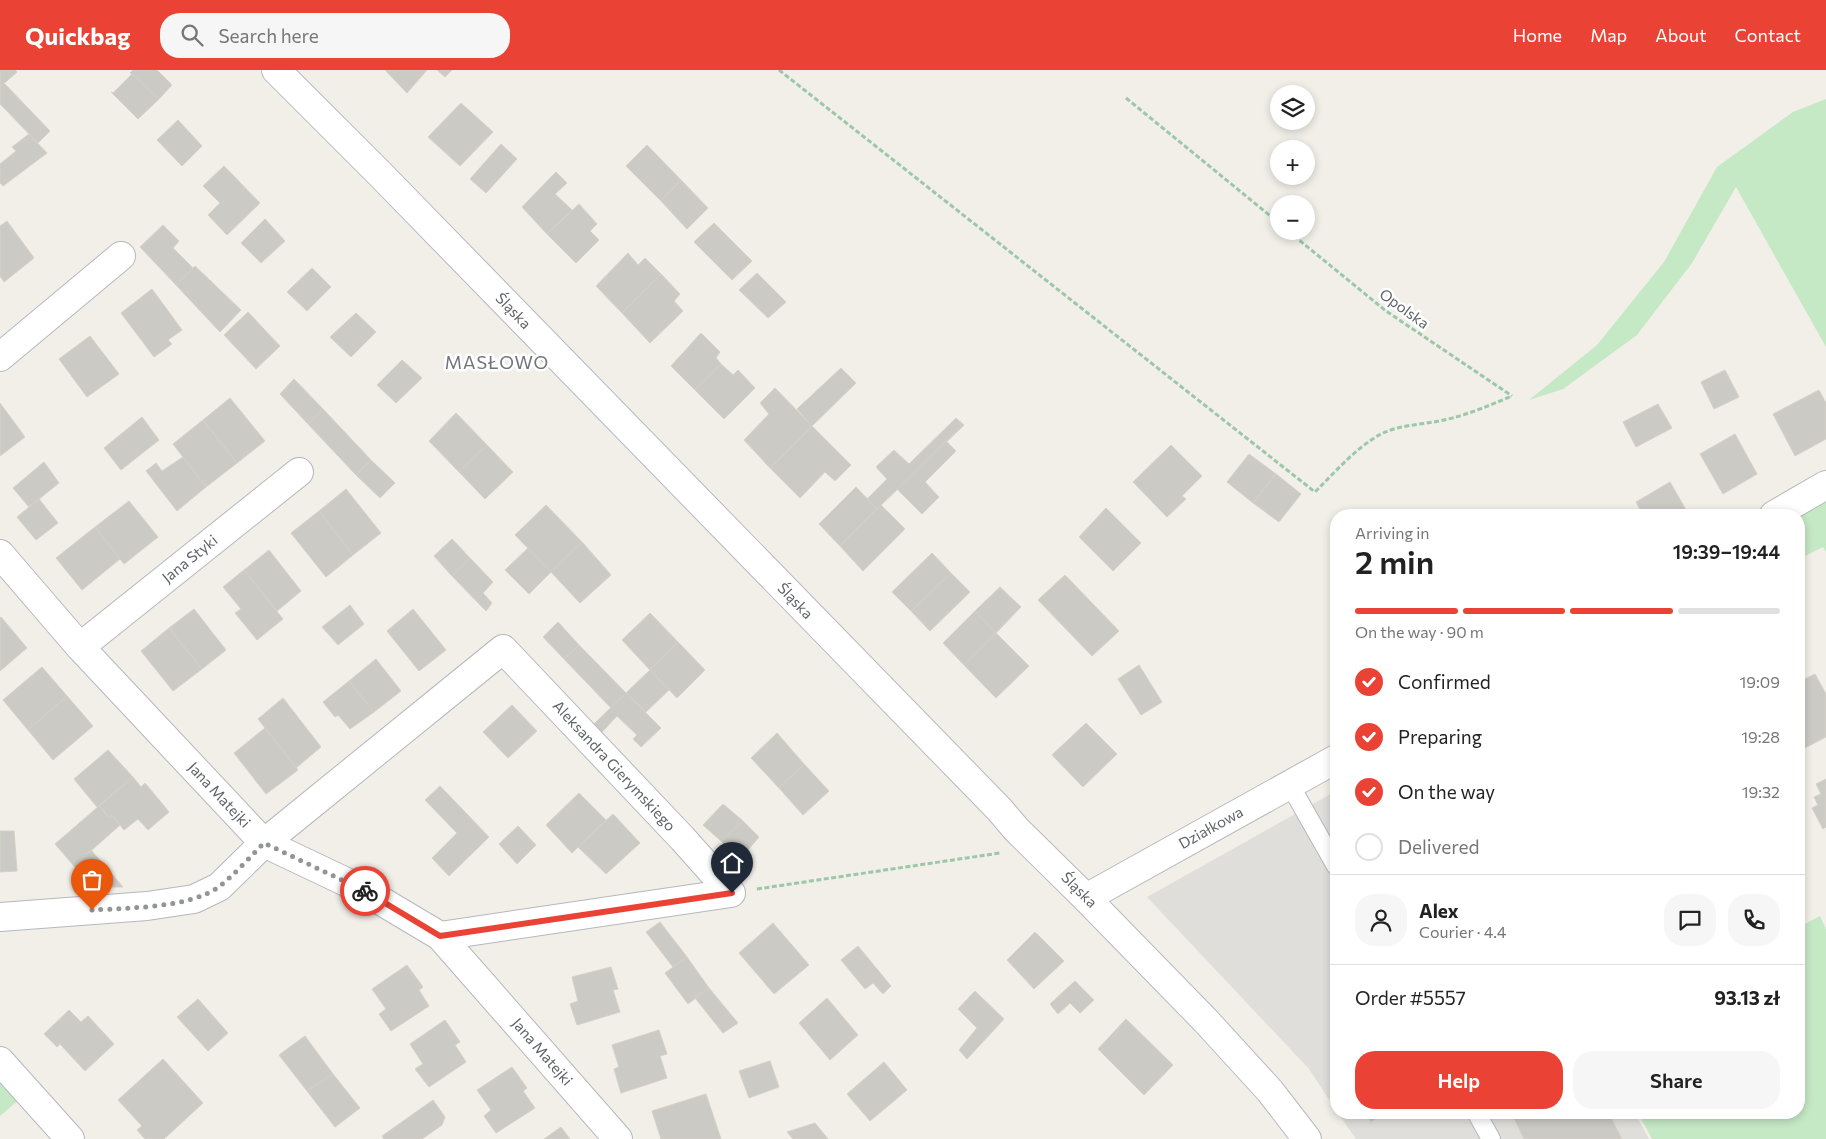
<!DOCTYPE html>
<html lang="en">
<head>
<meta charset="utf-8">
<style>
	:root { --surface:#fff; --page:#f6f6f6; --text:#222; --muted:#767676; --line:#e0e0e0; --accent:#ea4335 }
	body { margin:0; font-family:Commissioner,sans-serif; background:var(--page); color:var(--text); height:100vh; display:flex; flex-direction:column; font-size:19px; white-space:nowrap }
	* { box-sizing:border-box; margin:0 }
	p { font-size:16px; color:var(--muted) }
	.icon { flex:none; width:28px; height:28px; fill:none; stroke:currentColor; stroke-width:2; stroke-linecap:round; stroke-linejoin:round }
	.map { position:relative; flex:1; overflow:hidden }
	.side { position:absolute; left:1330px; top:439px; width:475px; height:610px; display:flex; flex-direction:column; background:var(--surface); border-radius:20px; box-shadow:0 2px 8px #0003 }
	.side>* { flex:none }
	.fabs { position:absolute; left:1270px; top:15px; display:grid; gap:10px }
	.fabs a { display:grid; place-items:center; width:45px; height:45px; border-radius:50%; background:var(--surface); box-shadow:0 2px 8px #0003; font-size:25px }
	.pin { position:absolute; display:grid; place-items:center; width:42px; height:42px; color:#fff; margin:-51px -21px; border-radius:50% 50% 50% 0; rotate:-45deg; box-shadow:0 0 5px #0007 }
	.pin .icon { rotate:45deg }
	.courier { position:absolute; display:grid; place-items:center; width:50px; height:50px; margin:-25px; border:4px solid #ea4335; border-radius:50%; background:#fff; color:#222; box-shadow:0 1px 6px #0007 }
	.summary em { font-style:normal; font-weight:600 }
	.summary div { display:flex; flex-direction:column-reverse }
	.summary { display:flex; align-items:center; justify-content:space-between; height:85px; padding:0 25px }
	h1 { font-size:32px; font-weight:600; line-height:38px }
	.bar { display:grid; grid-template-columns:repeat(4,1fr); gap:8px 5px; align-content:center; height:60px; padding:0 25px }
	.bar i { height:6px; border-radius:4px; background:var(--line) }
	.bar .on { background:var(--accent) }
	.bar p { grid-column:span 4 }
	.line { display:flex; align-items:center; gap:12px; padding:0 25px; border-top:1px solid var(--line) }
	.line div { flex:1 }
	.round { display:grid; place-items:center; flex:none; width:52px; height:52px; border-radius:20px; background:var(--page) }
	ol { padding:0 25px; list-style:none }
	li { display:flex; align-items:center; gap:15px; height:55px }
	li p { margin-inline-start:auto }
	li .icon { padding:5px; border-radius:50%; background:var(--accent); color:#fff; stroke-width:4 }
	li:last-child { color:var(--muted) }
	li i { width:28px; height:28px; border:2px solid var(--line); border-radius:50% }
	.cta { display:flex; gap:10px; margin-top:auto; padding:10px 25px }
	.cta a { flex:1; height:58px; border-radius:20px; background:var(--accent); color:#fff; font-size:20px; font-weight:600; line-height:58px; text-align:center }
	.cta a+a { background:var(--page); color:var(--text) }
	header { display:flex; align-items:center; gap:30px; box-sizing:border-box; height:70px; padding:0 25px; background:var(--accent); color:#fff }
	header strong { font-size:24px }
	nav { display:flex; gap:28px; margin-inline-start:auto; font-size:18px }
	.search { width:350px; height:45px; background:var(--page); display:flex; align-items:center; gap:12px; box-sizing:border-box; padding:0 18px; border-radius:20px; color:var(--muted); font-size:19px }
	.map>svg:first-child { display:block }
	.industrial { fill:#e0deda }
	.green { fill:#c5e8c5 }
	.building { fill:#cccac5; stroke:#d6d1c6 }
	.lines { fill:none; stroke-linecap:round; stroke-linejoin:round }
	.lane-casing { stroke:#b5b8bc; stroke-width:20 }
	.street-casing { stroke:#b5b8bc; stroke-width:30 }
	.secondary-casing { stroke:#b6babf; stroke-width:30 }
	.path { stroke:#9cc7a9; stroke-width:3; stroke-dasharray:5 2.5; stroke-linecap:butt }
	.lane { stroke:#fff; stroke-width:18 }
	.street { stroke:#fff; stroke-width:28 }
	.secondary { stroke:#fff; stroke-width:28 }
	.done { stroke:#929495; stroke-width:5; stroke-dasharray:0 9 }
	.route { stroke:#ea4335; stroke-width:6 }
	.labels { text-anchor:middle; stroke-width:5; stroke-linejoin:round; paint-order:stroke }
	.street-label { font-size:15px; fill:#5f6368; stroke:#fff }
	.quarter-label { font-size:18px; letter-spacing:1px; fill:#70757a; stroke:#fff }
</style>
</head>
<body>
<header>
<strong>Quickbag</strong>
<div class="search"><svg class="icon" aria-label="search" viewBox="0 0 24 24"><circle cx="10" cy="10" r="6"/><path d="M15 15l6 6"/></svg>Search here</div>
<nav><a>Home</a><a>Map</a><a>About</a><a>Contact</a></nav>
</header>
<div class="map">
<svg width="1826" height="1069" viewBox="0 0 1826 1069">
	<rect width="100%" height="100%" fill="#f1efe8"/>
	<g class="industrial">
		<path d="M1336,721V1040L1309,999L1147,827Z"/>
		<path d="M1338,1043H1635L1649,1069H1356Z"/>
	</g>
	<g class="green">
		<path d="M1826,29V277L1736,117L1692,193L1637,265L1563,319L1529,330L1597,275L1664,192L1717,97L1793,42Z"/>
		<path d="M1826,415V482L1823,477L1799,489V445Z"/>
		<path d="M1820,846L1826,859V1069H1652L1638,1043L1799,1042V857Z"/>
		<path d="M0,991L28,1022L0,1046Z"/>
	</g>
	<g class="building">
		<path d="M0,0H15L17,2L0,17Z"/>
		<path d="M133,0H157L172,15L159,29L130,3Z"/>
		<path d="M385,0H427L407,23Z"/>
		<path d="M437,0H452L445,7Z"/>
		<path d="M132,4L159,29L138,49L111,22L113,23Z"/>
		<path d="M4,13L50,61L38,73L0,34V17Z"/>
		<path d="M461,33L493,62L460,96L428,67Z"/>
		<path d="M178,50L202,76L182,96L157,70Z"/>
		<path d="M29,64L47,83L3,116L0,113V94L16,81L12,77Z"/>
		<path d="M501,74L517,89L486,123L470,109Z"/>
		<path d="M647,75L681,110L661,131L626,96Z"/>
		<path d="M224,96L260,133L227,165L208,145L220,133L203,116Z"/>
		<path d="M556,102L567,113L555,124L572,140L547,164L522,137Z"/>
		<path d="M681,110L708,138L687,159L661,131Z"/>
		<path d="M579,134L597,154L590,161L599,170L576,193L547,164Z"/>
		<path d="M265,149L285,171L261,193L241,173Z"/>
		<path d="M7,151L34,188L4,212L0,206V156Z"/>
		<path d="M714,153L752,191L732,210L694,172Z"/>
		<path d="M163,155L179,171L173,178L193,198L176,215L140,177Z"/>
		<path d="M628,183L638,195L645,188L661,204L622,243L596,216Z"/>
		<path d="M195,196L241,240L220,262L176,215Z"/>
		<path d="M312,198L331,217L307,241L287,222Z"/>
		<path d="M757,203L786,232L768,248L739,220Z"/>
		<path d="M661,204L680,224L674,231L683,241L650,273L622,243Z"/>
		<path d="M152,219L182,260L168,270L172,274L154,287L121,243Z"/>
		<path d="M248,242L280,276L256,299L224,265Z"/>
		<path d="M356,243L376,262L351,287L330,267Z"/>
		<path d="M701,263L720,282L716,288L721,294L695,320L671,296Z"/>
		<path d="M90,266L119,304L87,327L59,289Z"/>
		<path d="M402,290L422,308L396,333L377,315Z"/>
		<path d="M721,294L733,305L738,300L755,318L724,349L695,320Z"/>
		<path d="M841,298L856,313L812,356L797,339Z"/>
		<path d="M1725,300L1739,327L1714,339L1701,312Z"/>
		<path d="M294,309L323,339L308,354L280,324Z"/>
		<path d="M775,318L812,356L770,398L744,370L769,344L760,333Z"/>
		<path d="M1819,320L1826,333V369L1795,386L1773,344Z"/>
		<path d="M230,328L265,371L237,393L203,350Z"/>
		<path d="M0,333L25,367L0,386Z"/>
		<path d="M1658,334L1672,358L1636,377L1623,352Z"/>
		<path d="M323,339L371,390L356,405L308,354Z"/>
		<path d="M456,343L487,375L459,402L429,371Z"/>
		<path d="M142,347L159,370L121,400L104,378Z"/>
		<path d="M956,348L964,355L877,439L867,429L887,409L876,397L894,380L909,394Z"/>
		<path d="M203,350L237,393L206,417L173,374Z"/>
		<path d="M812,356L851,395L835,411L825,402L800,428L770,398Z"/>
		<path d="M1735,364L1757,404L1723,424L1700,384Z"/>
		<path d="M946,371L956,381L925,412L939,427L922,444L897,419Z"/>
		<path d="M487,375L513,402L485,429L459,402Z"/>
		<path d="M1171,375L1202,406L1182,426L1186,429L1167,447L1133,412Z"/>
		<path d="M1249,384L1276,404L1253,433L1227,412Z"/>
		<path d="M183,387L206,417L177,441L146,401L156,393L162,401Z"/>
		<path d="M371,390L395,413L380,428L356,405Z"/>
		<path d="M44,392L59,413L29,437L13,418Z"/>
		<path d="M1276,404L1301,424L1279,452L1253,433Z"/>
		<path d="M1670,412L1689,445H1643L1636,432Z"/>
		<path d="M856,417L877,439L840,476L819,454Z"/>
		<path d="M346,419L381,463L353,485L319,441Z"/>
		<path d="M39,429L58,453L36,470L17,447Z"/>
		<path d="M129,431L158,467L124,494L95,457Z"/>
		<path d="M546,435L582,472L551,502L515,465Z"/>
		<path d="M881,435L905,459L863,501L840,476Z"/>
		<path d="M1106,438L1141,473L1113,501L1079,467Z"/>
		<path d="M319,441L353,485L326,507L291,463Z"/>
		<path d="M95,457L120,489L82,520L56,488Z"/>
		<path d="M452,469L470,488L452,506L434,486Z"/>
		<path d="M582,472L611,505L580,533L551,502Z"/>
		<path d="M528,478L551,502L529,524L505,500Z"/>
		<path d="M269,480L301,521L277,541L244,500Z"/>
		<path d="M932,483L951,503L911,541L892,522Z"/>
		<path d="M470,488L493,512L483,523L492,533L486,541L452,506Z"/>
		<path d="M244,500L283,549L257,570L235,543L241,539L223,517Z"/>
		<path d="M951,503L970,522L930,561L911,541Z"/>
		<path d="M1065,505L1119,561L1092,586L1038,530Z"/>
		<path d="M1000,517L1021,537L996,563L975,541Z"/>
		<path d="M350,535L364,554L338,575L322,557Z"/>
		<path d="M194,539L226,580L202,599L169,558Z"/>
		<path d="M413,539L446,580L419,601L387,561Z"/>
		<path d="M975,541L996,563L964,595L943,573Z"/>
		<path d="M650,543L678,572L650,600L622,570Z"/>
		<path d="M1,547L27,578L0,601V548Z"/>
		<path d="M558,552L579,575L564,589L543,567Z"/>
		<path d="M169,558L202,599L173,621L141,581Z"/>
		<path d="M996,563L1029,596L996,628L964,595Z"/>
		<path d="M678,572L705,600L677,628L650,600Z"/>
		<path d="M579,575L626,623L611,638L564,589Z"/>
		<path d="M376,589L401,621L374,642L349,611Z"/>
		<path d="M1139,595L1162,632L1141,645L1118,609Z"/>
		<path d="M42,597L67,626L28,660L3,630Z"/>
		<path d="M650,600L669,620L646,642L626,623Z"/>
		<path d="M1815,604L1826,624V667L1799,681V612Z"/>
		<path d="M349,611L374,642L350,659L338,645L335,647L323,632Z"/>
		<path d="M626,623L661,658L641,677L633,669L637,665L617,646L601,663L594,654Z"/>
		<path d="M67,626L93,656L53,690L28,660Z"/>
		<path d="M283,628L321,677L296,698L258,649Z"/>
		<path d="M512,635L537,661L508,688L483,662Z"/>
		<path d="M1086,653L1117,684L1083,717L1052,685Z"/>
		<path d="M265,658L298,700L266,724L234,683Z"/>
		<path d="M777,663L804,694L779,718L751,688Z"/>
		<path d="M108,680L133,707L97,737L74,709Z"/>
		<path d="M804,694L829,721L803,745L779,718Z"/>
		<path d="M133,707L141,717L145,713L169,742L148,760L138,749L124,760L112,745L109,747L99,736Z"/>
		<path d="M1826,709V757L1823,759L1812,738L1818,735L1814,727L1821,724L1816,714Z"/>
		<path d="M440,716L489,767L449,806L432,788L457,763L425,730Z"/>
		<path d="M579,723L606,750L572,783L546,755Z"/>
		<path d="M723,734L743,751L721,771L703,755Z"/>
		<path d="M99,736L109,747L112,745L120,755L74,796L55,774Z"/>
		<path d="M613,744L640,773L606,804L578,777Z"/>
		<path d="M743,751L759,767L740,789L721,771Z"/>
		<path d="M518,756L536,775L517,794L499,774Z"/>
		<path d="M0,761H14L17,801L0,802Z"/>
		<path d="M91,780L123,817H93L74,796Z"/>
		<path d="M660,852L687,887L673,897L646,862Z"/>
		<path d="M773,853L809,895L774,924L739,883Z"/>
		<path d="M1035,862L1064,891L1034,919L1007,890Z"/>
		<path d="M858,876L891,916L883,924L873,913L865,919L841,890Z"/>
		<path d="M687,887L709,918L688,934L665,903Z"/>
		<path d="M407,895L423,917L419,920L429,936L391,961L379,944L386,939L372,919Z"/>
		<path d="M611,897L618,919L613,920L620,942L577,955L570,934L578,931L572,907Z"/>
		<path d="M1075,911L1094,930L1080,943L1070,933L1058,944L1050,934Z"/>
		<path d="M709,918L738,953L723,963L695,928Z"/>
		<path d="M975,921L1004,949L967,989L959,980L977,958L958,939Z"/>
		<path d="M827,928L858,965L830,990L799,953Z"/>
		<path d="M198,929L228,963L208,981L177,947Z"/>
		<path d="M69,940L81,952L88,946L114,974L85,1001L60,974L57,977L44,964Z"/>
		<path d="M1126,949L1173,995L1144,1025L1098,979Z"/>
		<path d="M445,950L460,972L455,975L466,992L429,1017L415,999L423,994L410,974Z"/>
		<path d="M659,960L667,984L660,986L667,1008L621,1023L614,999L619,997L612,975Z"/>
		<path d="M305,966L333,1004L307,1021L279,985Z"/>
		<path d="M163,989L203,1033L164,1069H145L137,1060L142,1056L118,1030Z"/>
		<path d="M770,991L779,1017L749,1028L739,1001Z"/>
		<path d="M884,992L907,1020L870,1051L847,1024Z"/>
		<path d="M512,997L527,1018L523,1021L535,1038L496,1063L484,1046L491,1040L477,1020Z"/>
		<path d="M333,1004L360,1038L335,1057L307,1021Z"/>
		<path d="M706,1024L721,1069H661L652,1041Z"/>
		<path d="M433,1030L445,1047L442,1055L422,1069H384L382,1066Z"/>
		<path d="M1365,1042H1386L1371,1052Z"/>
		<path d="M1511,1042H1608L1622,1069H1524Z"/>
		<path d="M815,1053L828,1069H793L787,1062Z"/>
		<path d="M561,1057L570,1069H544Z"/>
	</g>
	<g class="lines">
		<defs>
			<g id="lane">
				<path d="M1290,715L1336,796"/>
				<path d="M1476,1042L1491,1069"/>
			</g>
			<g id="street">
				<path d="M0,287L121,186"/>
				<path d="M1774,445L1826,415"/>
				<path d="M0,484L80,577L264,773L361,819L440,866L618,1069"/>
				<path d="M80,577L299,402"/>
				<path d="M1086,828L1336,689"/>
				<path d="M0,847L147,836L194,829L219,817L264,773L503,579L683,769L731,823L440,866"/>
				<path d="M0,991L70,1069"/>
			</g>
			<path id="secondary" d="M276,0L382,106L1000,740L1016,759L1086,828L1206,951L1270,1021L1307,1069"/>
		</defs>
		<use href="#lane" class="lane-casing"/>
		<use href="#street" class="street-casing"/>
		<use href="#secondary" class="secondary-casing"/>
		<g class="path">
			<path d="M779,0L1315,422C1335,402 1355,379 1379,365C1397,355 1419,355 1439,351C1465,346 1488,336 1512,326"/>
			<path d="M1126,28L1279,153"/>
			<path d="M1288,161L1386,241L1512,326"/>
			<path d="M757,819L1000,783"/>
		</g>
		<use href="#lane" class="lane"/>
		<use href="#street" class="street"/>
		<use href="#secondary" class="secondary"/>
	</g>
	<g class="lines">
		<path class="done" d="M92,840C127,838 192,838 220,816C236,803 250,787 264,773L365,821"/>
		<path class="route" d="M365,821L440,866L732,823"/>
	</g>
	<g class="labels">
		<g class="street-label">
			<text transform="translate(1404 239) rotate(36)" y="5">Opolska</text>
			<text transform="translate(513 241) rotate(46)" y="5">Śląska</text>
			<text transform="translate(190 489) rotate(-39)" y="5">Jana Styki</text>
			<text transform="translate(795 531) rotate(46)" y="5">Śląska</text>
			<text transform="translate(614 696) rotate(47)" y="5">Aleksandra Gierymskiego</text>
			<text transform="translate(219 725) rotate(47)" y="5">Jana Matejki</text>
			<text transform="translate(1211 758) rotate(-29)" y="5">Działkowa</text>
			<text transform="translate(1079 820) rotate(45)" y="5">Śląska</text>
			<text transform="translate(542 982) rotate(49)" y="5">Jana Matejki</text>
		</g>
		<g class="quarter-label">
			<text x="497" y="299">MASŁOWO</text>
		</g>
	</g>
</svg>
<div class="fabs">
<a><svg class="icon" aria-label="layers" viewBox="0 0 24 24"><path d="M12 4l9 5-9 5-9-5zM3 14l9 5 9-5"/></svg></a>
<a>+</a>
<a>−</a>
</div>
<div class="pin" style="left:92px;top:840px;background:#ea580c"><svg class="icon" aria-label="bag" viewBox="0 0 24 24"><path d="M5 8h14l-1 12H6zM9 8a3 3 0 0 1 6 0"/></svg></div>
<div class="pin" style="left:732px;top:823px;background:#1f2937"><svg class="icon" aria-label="home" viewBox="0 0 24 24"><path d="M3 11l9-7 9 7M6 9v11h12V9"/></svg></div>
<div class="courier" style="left:365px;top:821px"><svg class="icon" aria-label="bike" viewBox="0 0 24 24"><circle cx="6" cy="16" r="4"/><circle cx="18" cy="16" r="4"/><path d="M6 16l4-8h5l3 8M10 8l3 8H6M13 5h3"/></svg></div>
<section class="side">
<div class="summary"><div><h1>2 min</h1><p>Arriving in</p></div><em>19:39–19:44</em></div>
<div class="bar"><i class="on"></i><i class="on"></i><i class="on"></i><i></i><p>On the way · 90 m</p></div>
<ol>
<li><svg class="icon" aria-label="check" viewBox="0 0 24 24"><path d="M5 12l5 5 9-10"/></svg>Confirmed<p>19:09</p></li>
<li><svg class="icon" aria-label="check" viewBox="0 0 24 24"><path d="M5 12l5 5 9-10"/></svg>Preparing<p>19:28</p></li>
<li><svg class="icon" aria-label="check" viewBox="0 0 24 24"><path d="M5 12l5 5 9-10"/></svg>On the way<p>19:32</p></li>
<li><i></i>Delivered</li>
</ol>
<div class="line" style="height:90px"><a class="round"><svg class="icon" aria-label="person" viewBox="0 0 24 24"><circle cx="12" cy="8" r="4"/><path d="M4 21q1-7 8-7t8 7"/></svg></a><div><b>Alex</b><p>Courier · 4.4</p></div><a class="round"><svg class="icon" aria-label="chat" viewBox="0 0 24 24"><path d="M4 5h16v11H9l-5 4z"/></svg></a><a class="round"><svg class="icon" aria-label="phone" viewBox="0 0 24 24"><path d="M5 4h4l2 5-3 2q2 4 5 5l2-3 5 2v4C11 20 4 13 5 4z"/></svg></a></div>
<div class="line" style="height:65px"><div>Order #5557</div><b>93.13 zł</b></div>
<div class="cta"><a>Help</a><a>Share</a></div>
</section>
</div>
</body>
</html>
